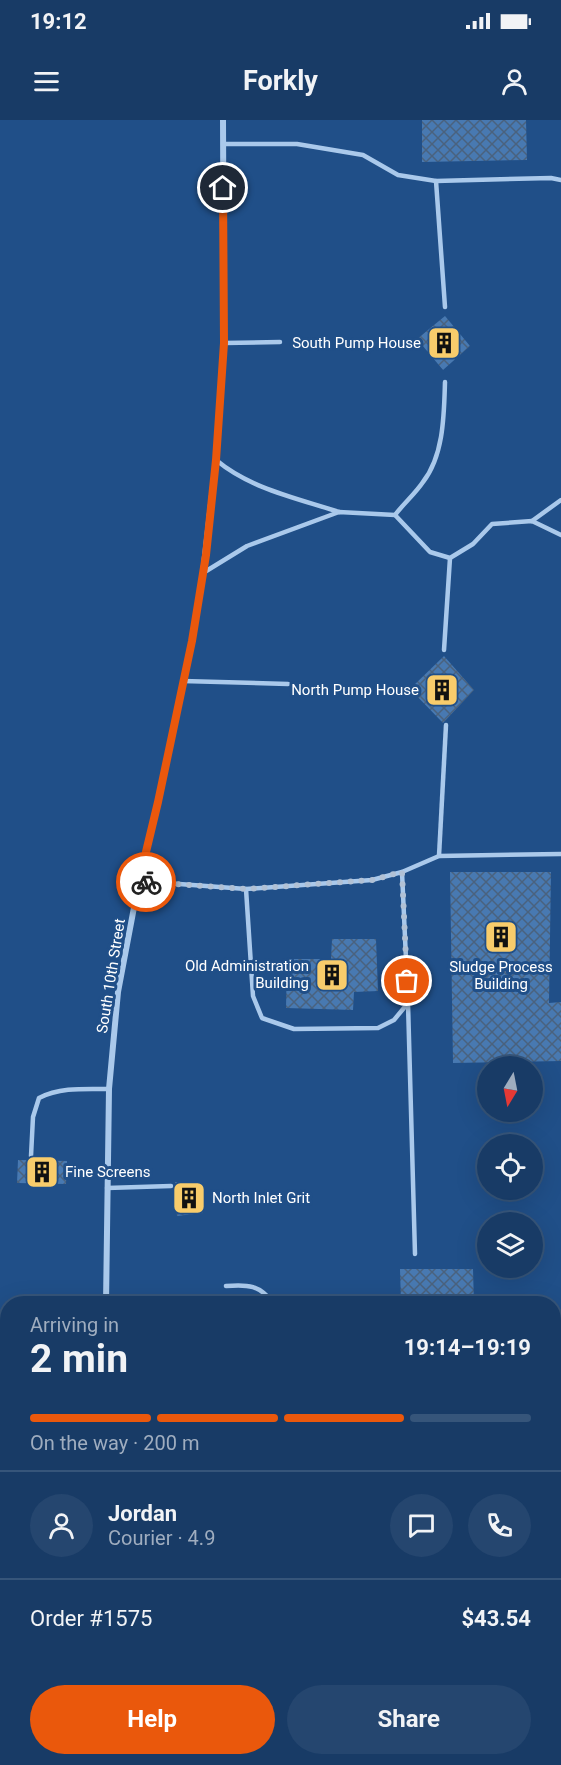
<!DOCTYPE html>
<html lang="en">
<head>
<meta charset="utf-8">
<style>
	:root { --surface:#183b66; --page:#25466f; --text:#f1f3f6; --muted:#9fadbf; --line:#36557a; --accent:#ea580c }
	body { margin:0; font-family:Roboto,sans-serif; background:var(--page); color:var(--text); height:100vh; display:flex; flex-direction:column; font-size:22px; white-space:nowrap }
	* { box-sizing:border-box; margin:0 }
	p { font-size:20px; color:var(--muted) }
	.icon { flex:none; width:33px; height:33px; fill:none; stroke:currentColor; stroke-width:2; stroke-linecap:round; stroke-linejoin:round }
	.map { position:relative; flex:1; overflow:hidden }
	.panel { position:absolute; left:0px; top:1176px; width:561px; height:470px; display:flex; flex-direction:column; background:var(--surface); border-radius:24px 24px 0 0; box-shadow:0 6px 24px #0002,0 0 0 2px var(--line) }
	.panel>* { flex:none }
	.needle { width:39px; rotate:190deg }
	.tools { position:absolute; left:477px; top:936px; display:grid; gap:12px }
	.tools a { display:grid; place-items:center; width:66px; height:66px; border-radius:50%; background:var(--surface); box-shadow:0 6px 24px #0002,0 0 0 2px var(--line); font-size:30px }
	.pin { position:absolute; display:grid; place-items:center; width:51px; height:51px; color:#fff; margin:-26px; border:3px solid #fff; border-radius:50%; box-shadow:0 2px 6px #0007 }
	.courier { position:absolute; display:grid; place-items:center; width:60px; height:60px; margin:-30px; border:4px solid #ea580c; border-radius:50%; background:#fff; color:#222; box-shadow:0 2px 8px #0007 }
	.summary em { font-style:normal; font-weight:700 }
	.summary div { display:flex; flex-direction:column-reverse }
	.summary { display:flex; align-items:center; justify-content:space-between; height:102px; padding:0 30px }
	h1 { font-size:39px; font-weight:700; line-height:45px }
	.bar { display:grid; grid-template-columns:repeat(4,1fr); gap:9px 6px; align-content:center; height:72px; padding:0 30px }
	.bar i { height:8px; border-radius:4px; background:var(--line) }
	.bar .current { background:var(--accent) }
	.bar p { grid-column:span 4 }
	.line { display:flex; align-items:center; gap:15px; padding:0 30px; border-top:2px solid var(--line) }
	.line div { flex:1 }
	.round { display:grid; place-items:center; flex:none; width:63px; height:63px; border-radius:32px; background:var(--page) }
	.primary-button { display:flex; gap:12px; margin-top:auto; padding:12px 30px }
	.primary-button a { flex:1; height:69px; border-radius:36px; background:var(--accent); color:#fff; font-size:24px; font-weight:700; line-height:69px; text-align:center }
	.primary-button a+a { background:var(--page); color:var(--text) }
	.status { display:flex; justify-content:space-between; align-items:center; height:42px; padding:0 30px; background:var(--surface); direction:ltr }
	.status svg { height:16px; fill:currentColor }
	header { display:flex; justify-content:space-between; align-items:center; height:78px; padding:0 30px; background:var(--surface); font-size:27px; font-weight:700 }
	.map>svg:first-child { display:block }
	.building { fill:url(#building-cross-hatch) }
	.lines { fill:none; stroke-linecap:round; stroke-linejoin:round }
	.service { stroke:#aac9eb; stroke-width:4.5 }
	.minor { stroke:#aac9eb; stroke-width:6 }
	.done { stroke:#b1c1d5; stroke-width:6; stroke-dasharray:0 10.8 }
	.route { stroke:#ea580c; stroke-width:8 }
	.labels { text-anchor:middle; stroke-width:6; stroke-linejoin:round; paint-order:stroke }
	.poi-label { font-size:15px; fill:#fff; stroke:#204f88; text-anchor:end }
	.street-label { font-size:15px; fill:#fff; stroke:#204f88 }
</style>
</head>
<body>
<div class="status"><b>19:12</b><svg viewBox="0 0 49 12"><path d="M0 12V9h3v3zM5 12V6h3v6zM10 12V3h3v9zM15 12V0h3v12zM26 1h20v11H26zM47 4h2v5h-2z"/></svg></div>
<header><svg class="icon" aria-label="menu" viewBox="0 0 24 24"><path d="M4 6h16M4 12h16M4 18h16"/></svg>Forkly<svg class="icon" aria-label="person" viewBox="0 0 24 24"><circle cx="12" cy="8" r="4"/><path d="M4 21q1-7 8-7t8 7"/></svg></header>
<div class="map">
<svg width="561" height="1645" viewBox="0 0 561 1645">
	<defs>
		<pattern id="building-cross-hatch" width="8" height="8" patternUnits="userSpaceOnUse" patternTransform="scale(1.5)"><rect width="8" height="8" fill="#4879b1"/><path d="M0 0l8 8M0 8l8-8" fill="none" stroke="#4a627e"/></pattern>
	</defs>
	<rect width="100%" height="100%" fill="#204f88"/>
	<g class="building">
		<path d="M422,0H526L527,40L422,42Z"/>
		<path d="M445,196L470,226L443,250L417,219Z"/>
		<path d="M444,536L474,570L443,603L410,569Z"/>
		<path d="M450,752H551L549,883L561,882V941L453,943Z"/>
		<path d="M332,819H376L378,871L354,872L353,890L286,888L287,839H331Z"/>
		<path d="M18,1040L67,1041L66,1064L17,1063Z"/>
		<path d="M175,1062H201L203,1093L177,1096Z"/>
		<path d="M400,1149H473L474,1184H401Z"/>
	</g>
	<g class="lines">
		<g class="service">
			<path d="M223,24H297L363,35L398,55L436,61L551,58L561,60"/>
			<path d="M436,61L445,187"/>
			<path d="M224,223L280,222"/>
			<path d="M216,340C251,369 296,378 339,392"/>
			<path d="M395,395C404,383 415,374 423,362C444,335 444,294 445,262"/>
			<path d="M532,401L561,380"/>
			<path d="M203,453L247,426L339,392L395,395L430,432L450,438L473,424L492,404L532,401L561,415"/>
			<path d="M444,530L450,438"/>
			<path d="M183,561L288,564"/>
			<path d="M439,736L446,605"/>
			<path d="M139,761L246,769L372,760L402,752L439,736L561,734"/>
			<path d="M246,769L253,876L262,898L294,909L378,908L394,900L408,883L402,752"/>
			<path d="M408,883L415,1134"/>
			<path d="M31,1036L33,997L39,978C60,967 85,969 109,969"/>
			<path d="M107,1068L171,1066"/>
			<path d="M226,1166C248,1164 260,1165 274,1184"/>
			<path d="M554,1366L561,1364"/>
			<path d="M554,1446L561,1447"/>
			<path d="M270,1645L271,1638"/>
		</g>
		<g class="minor">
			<path d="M106,1184L109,969L118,872L139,761L158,682L192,521L203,453L216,340L224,223L223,0"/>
			<path d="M10,1645L13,1638"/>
		</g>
	</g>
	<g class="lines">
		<path class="done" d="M146,762L246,769L372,760L402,752L407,861"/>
		<path class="route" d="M146,762L139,761L158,682L192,521L206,435L216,340L224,223L223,68"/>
	</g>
	<defs>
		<symbol id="building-square" viewBox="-11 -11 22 22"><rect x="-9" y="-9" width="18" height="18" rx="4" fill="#f8cc6b" stroke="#204f88"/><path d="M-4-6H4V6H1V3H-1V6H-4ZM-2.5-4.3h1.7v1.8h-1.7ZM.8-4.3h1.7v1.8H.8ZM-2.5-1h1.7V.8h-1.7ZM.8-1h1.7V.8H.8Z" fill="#111"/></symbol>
	</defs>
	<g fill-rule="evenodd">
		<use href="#building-square" x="425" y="204" width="38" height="38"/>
		<use href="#building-square" x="423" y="551" width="38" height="38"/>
		<use href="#building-square" x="482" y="798" width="38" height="38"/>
		<use href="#building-square" x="313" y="836" width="38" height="38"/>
		<use href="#building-square" x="23" y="1033" width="38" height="38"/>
		<use href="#building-square" x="170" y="1059" width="38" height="38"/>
	</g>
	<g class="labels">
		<g class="poi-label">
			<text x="421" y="228">South Pump House</text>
			<text x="419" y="575">North Pump House</text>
			<text x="309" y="851">Old Administration<tspan x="309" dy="17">Building</tspan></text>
			<text x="501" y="852" text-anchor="middle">Sludge Process<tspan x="501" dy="17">Building</tspan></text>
			<text x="65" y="1057" text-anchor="start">Fine Screens</text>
			<text x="212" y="1083" text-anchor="start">North Inlet Grit</text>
		</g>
		<g class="street-label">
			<text transform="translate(111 856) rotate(-81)" y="5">South 10th Street</text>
		</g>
	</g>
</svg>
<div class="tools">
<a><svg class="needle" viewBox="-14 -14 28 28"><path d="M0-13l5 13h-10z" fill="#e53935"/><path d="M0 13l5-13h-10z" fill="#9fadbf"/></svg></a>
<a><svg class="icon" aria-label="locate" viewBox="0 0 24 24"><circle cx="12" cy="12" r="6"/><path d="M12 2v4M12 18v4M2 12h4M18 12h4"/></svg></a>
<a><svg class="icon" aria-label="layers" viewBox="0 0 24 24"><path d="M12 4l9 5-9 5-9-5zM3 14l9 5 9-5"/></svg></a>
</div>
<div class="pin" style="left:407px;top:861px;background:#ea580c"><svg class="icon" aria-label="bag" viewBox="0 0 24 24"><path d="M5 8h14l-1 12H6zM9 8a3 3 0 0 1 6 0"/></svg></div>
<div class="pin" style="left:223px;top:68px;background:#1f2937"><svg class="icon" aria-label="home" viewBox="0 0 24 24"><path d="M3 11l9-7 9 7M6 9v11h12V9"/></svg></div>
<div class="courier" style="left:146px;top:762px"><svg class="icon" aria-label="bike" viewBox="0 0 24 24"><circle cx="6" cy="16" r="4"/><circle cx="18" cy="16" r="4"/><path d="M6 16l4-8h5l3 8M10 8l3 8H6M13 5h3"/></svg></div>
<section class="panel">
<div class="summary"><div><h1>2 min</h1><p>Arriving in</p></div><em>19:14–19:19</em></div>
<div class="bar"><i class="current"></i><i class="current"></i><i class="current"></i><i></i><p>On the way · 200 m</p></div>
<div class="line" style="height:108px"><a class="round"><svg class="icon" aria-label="person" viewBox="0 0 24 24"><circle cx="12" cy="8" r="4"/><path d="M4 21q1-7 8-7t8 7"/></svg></a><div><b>Jordan</b><p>Courier · 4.9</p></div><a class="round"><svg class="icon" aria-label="chat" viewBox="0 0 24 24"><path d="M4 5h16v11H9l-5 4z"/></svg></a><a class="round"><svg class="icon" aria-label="phone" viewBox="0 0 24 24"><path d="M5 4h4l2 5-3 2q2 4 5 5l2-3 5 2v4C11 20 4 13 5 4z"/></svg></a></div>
<div class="line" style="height:78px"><div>Order #1575</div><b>$43.54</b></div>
<div class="primary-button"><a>Help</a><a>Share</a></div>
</section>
</div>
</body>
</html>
